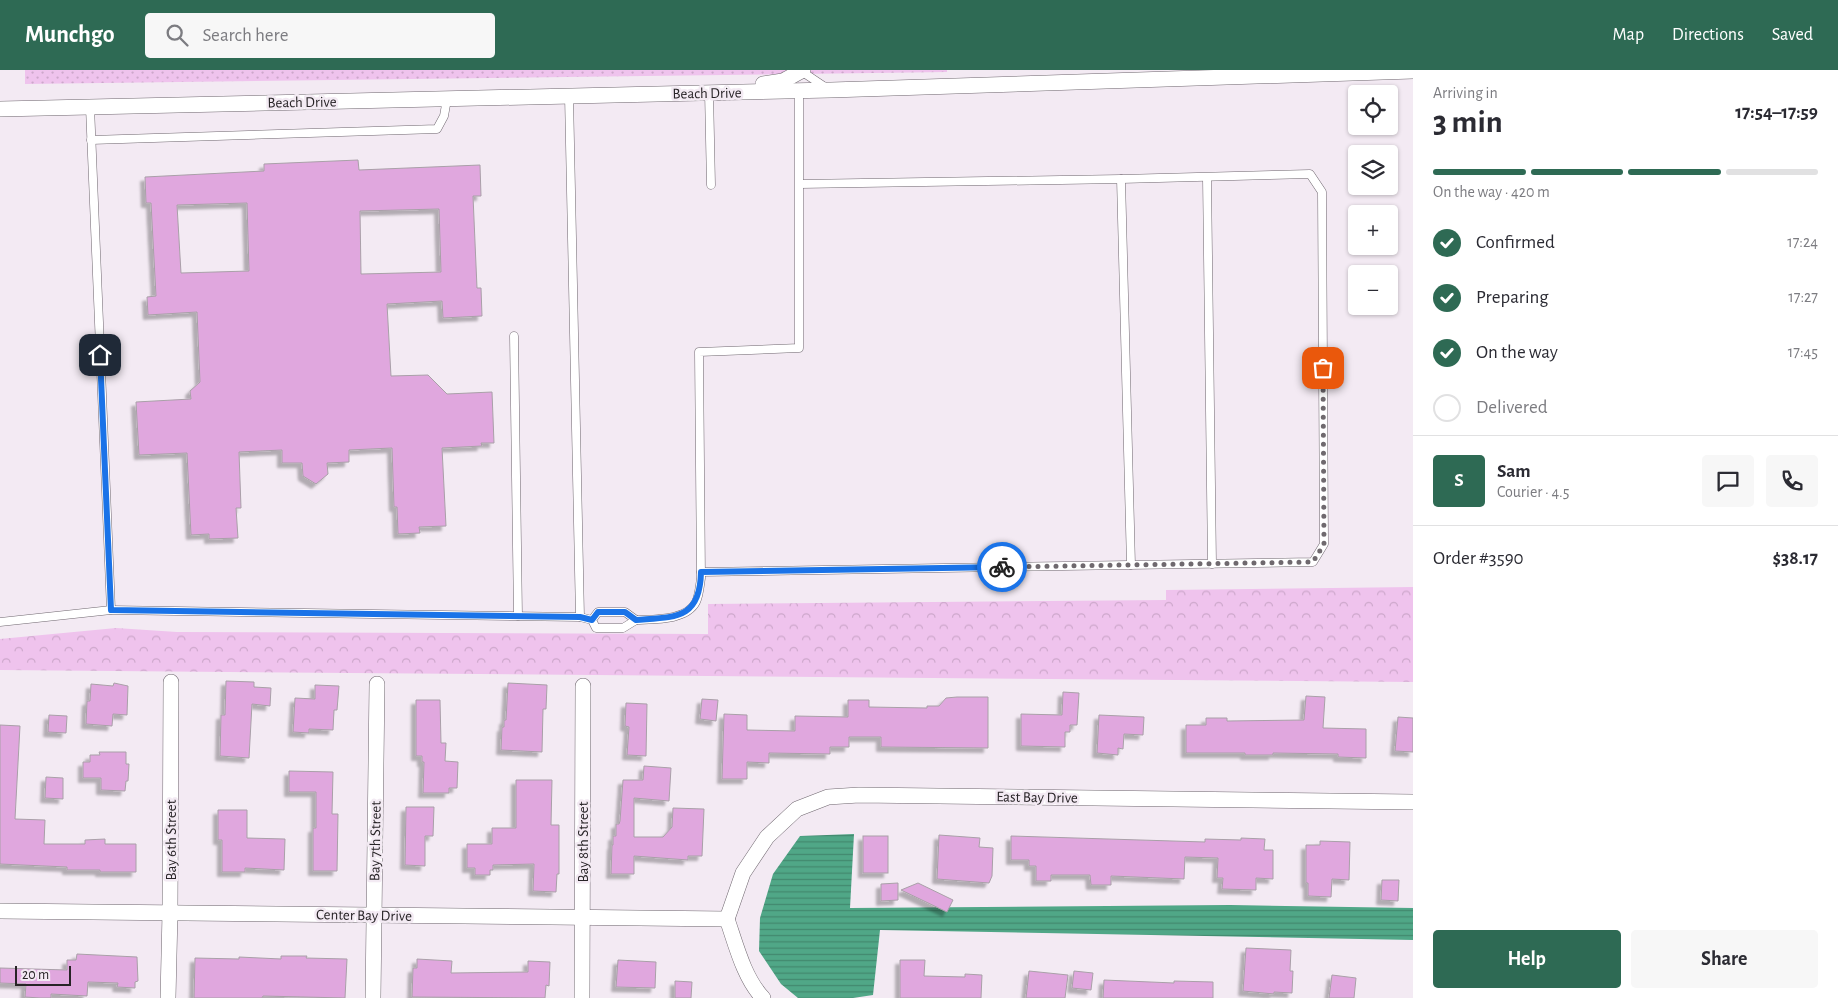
<!DOCTYPE html>
<html lang="en">
<head>
<meta charset="utf-8">
<style>
	:root { --surface:#fff; --page:#f7f7f7; --text:#2b2b33; --muted:#7c7c81; --line:#e1e1e2; --accent:#2e6a54 }
	body { margin:0; font-family:"Alegreya Sans",sans-serif; background:var(--page); color:var(--text); height:100vh; display:flex; flex-direction:column; font-size:19px; white-space:nowrap }
	* { box-sizing:border-box; margin:0 }
	p { font-size:16px; color:var(--muted) }
	.icon { flex:none; width:28px; height:28px; fill:none; stroke:currentColor; stroke-width:2; stroke-linecap:round; stroke-linejoin:round }
	.map { position:relative; flex:1; overflow:hidden }
	.side { display:flex; flex-direction:column; background:var(--surface); width:425px }
	.side>* { flex:none }
	.buttons { position:absolute; left:1348px; top:15px; display:grid; gap:10px }
	.buttons a { display:grid; place-items:center; width:50px; height:50px; border-radius:5px; background:var(--surface); box-shadow:0 1px 4px #0004; font-size:25px }
	.scale { position:absolute; left:15px; bottom:12px; width:56px; box-sizing:border-box; padding-left:5px; border:2px solid #282427; border-top:0; font-size:14px; line-height:18px; white-space:nowrap; color:#282427; -webkit-text-stroke:4px #f3eaf3; paint-order:stroke }
	.pin { position:absolute; display:grid; place-items:center; width:42px; height:42px; color:#fff; margin:-21px; border-radius:10px; box-shadow:0 2px 8px #0006 }
	.courier { position:absolute; display:grid; place-items:center; width:50px; height:50px; margin:-25px; border:4px solid #1a73e8; border-radius:50%; background:#fff; color:#222; box-shadow:0 1px 6px #0007 }
	.summary em { font-style:normal; font-weight:700 }
	.summary div { display:flex; flex-direction:column-reverse }
	.summary { display:flex; align-items:center; justify-content:space-between; height:85px; padding:0 20px }
	h1 { font-size:32px; font-weight:700; line-height:38px }
	.bar { display:grid; grid-template-columns:repeat(4,1fr); gap:8px 5px; align-content:center; height:60px; padding:0 20px }
	.bar i { height:6px; border-radius:4px; background:var(--line) }
	.bar .selected { background:var(--accent) }
	.bar p { grid-column:span 4 }
	.line { display:flex; align-items:center; gap:12px; padding:0 20px; border-top:1px solid var(--line) }
	.line div { flex:1 }
	.round { display:grid; place-items:center; flex:none; width:52px; height:52px; border-radius:5px; background:var(--page) }
	ol { padding:0 20px; list-style:none }
	li { display:flex; align-items:center; gap:15px; height:55px }
	li p { margin-inline-start:auto }
	li .icon { padding:5px; border-radius:50%; background:var(--accent); color:#fff; stroke-width:4 }
	li:last-child { color:var(--muted) }
	li i { width:28px; height:28px; border:2px solid var(--line); border-radius:50% }
	.primary-button { display:flex; gap:10px; margin-top:auto; padding:10px 20px }
	.primary-button a { flex:1; height:58px; border-radius:5px; background:var(--accent); color:#fff; font-size:20px; font-weight:700; line-height:58px; text-align:center }
	.primary-button a+a { background:var(--page); color:var(--text) }
	header { display:flex; align-items:center; gap:30px; box-sizing:border-box; height:70px; padding:0 25px; background:var(--accent); color:#fff }
	header strong { font-size:24px }
	nav { display:flex; gap:28px; margin-inline-start:auto; font-size:18px }
	.search { width:350px; height:45px; background:var(--page); display:flex; align-items:center; gap:12px; box-sizing:border-box; padding:0 18px; border-radius:5px; color:var(--muted); font-size:19px }
	main { display:flex; flex:1; min-height:0 }
	.map>svg:first-child { display:block }
	.forest { fill:url(#forest-crowns) }
	.park { fill:url(#park-dots) }
	.water { fill:url(#water-rules) }
	.building { fill:#e0a7de; stroke:#a9a0a8; fill-rule:evenodd; filter:url(#shadow) }
	.lines { fill:none; stroke-linecap:round; stroke-linejoin:round }
	.lane-casing { stroke:#6f676f; stroke-width:9 }
	.street-casing { stroke:#6f676f; stroke-width:16 }
	.lane { stroke:#fff; stroke-width:8 }
	.street { stroke:#fff; stroke-width:15 }
	.done { stroke:#6f696e; stroke-width:5; stroke-dasharray:0 9 }
	.route { stroke:#1a73e8; stroke-width:6 }
	.labels { text-anchor:middle; stroke-width:5; stroke-linejoin:round; paint-order:stroke }
	.street-label { font-size:15px; fill:#282427; stroke:#f3eaf3 }
</style>
</head>
<body>
<header>
<strong>Munchgo</strong>
<div class="search"><svg class="icon" aria-label="search" viewBox="0 0 24 24"><circle cx="10" cy="10" r="6"/><path d="M15 15l6 6"/></svg>Search here</div>
<nav><a>Map</a><a>Directions</a><a>Saved</a></nav>
</header>
<main>
<div class="map">
<svg width="1413" height="928" viewBox="0 0 1413 928">
	<defs>
		<pattern id="forest-crowns" width="20" height="18" patternUnits="userSpaceOnUse" patternTransform="scale(1.25)"><rect width="20" height="18" fill="#efc3ed"/><path d="M2 6a3 3 0 1 1 6 0M12 15a3 3 0 1 1 6 0" fill="none" stroke="#cda7cb"/></pattern>
		<pattern id="park-dots" width="8" height="8" patternUnits="userSpaceOnUse" patternTransform="scale(1.25)"><rect width="8" height="8" fill="#efc3ed"/><path d="M2 2h.1M6 6h.1" fill="none" stroke="#cda7cb" stroke-width="1.8" stroke-linecap="round"/></pattern>
		<pattern id="water-rules" width="6" height="5" patternUnits="userSpaceOnUse" patternTransform="scale(1.25)"><rect width="6" height="5" fill="#50a787"/><path d="M0 2.5h6" fill="none" stroke="#42886e"/></pattern>
		<filter id="shadow"><feDropShadow dx="-4.5" dy="4.5" stdDeviation="1" flood-color="#0004"/></filter>
	</defs>
	<rect width="100%" height="100%" fill="#f3eaf3"/>
	<path class="forest" d="M1413,517V612L0,600V569L116,558L177,562L708,564V534L1166,530V520Z"/>
	<path class="park" d="M25,0H947V2L25,14Z"/>
	<path class="water" d="M854,764L850,838L1230,835L1413,838V870L880,860L873,925L853,928H798L781,914L759,881L760,848L773,804L800,766Z"/>
	<g class="building">
		<path d="M358,90L359,100L480,95L481,126H473L477,218H481L482,246L443,248L442,231L387,234L391,306L428,305L447,324L492,322L494,373H481L482,376L442,378L446,456L419,457L420,463L398,464L397,437H394L392,378L349,380V392L327,393L328,404L316,414L303,406L302,393H282V380L239,382L241,438H236L238,468L209,469V464L191,465L187,383L139,385L136,332L191,329L190,321L200,312L197,242L148,245L147,227L156,226L151,133H146L145,107L264,101V94ZM247,133L249,201L181,203L177,135ZM439,139L441,202L361,204L360,141Z"/>
		<path d="M226,611L254,612V617L271,618L270,636L252,634L249,688L220,686L221,645H225Z"/>
		<path d="M114,613L128,616L127,645L113,644L112,656L86,654L87,631H90L91,614L113,616Z"/>
		<path d="M508,613L547,615L546,639H543L542,682L501,680L502,657H504V650H506Z"/>
		<path d="M315,615L339,616L337,640H334L333,660L309,659V663L293,662L295,628L315,629Z"/>
		<path d="M1063,622L1079,623L1077,655H1070V662H1065V677L1021,676V644L1062,645Z"/>
		<path d="M1306,626L1325,627L1323,658L1366,659V688L1338,687V684L1273,683V685H1245V683H1186V655H1206V648H1227V651L1304,650Z"/>
		<path d="M957,627H988V678L881,677V667H849V677H830V684L769,683V693L747,692V709H722L724,644L747,645V660L795,661V646L848,647V630H869V637L927,638V636H939L946,628Z"/>
		<path d="M702,629L718,630L716,651L700,649Z"/>
		<path d="M416,630H440L441,673H446L445,691L458,692L457,718H449V723H423L424,692H422V686H416Z"/>
		<path d="M626,633L647,634L646,686L627,685L629,657L625,656Z"/>
		<path d="M49,645L67,646L66,663L48,662Z"/>
		<path d="M1099,645L1144,647L1143,665L1124,664L1123,679L1118,678V685L1097,683Z"/>
		<path d="M1398,647L1413,648V682L1395,681Z"/>
		<path d="M0,655L20,656L15,749L45,750L44,774H85V770L105,769V774H136V802H100V800H67V797L0,794Z"/>
		<path d="M99,682H126V694H129L128,711H126L125,721L101,720V708H83V692H90V685H100Z"/>
		<path d="M644,696L671,698L669,731L634,728V767H663L672,757L673,738L704,739L702,786H688V790L634,786V804H611L612,775H613V766H616V754H619L620,751L623,710H643Z"/>
		<path d="M289,701L333,702L332,744H338L337,801H313V758H316V722H289Z"/>
		<path d="M46,707L63,708V729L45,728Z"/>
		<path d="M516,710H552L551,755H559V804H557L556,822L533,821L534,794L493,795V800H490V805H475V798H467V774H492V758H516Z"/>
		<path d="M406,737H434L433,766H425V796L405,795Z"/>
		<path d="M218,740H247V768L285,769L284,800L245,798V802H222V770H218Z"/>
		<path d="M939,765L980,768L979,777L993,778L992,806L989,813L937,809Z"/>
		<rect x="863" y="766" width="25" height="37"/>
		<path d="M1011,766L1205,772V769L1241,770V768L1265,769L1264,780H1273V809L1256,808V820L1222,819L1223,808H1217L1218,788L1185,787L1184,809L1111,806V815H1091L1090,805H1051V811H1036V796H1029V790H1011Z"/>
		<path d="M1320,771L1350,772L1349,810L1332,809L1331,827L1308,826V813H1306V775H1320Z"/>
		<path d="M1382,810H1399L1398,831L1381,830Z"/>
		<path d="M898,813V830L881,831V814Z"/>
		<path d="M918,813L953,830L947,842L901,820Z"/>
		<path d="M1246,878L1291,880L1290,901H1293L1292,923L1274,922V924L1243,921Z"/>
		<path d="M77,884L137,887L138,911L135,912V918L117,917L118,913L88,912L87,926L51,924V928H40L25,927L26,914L0,913V898L67,900V890H76Z"/>
		<path d="M281,886H307L306,888L347,889L345,928L263,926L262,928H194L195,888L239,889V887L281,889Z"/>
		<path d="M417,889L452,891L451,903L528,902V891L550,892L549,916L546,915L545,928L412,927L413,898H417Z"/>
		<path d="M618,890L656,892L655,918L616,917Z"/>
		<path d="M900,890H925L924,906L965,907V904L982,905L981,928H900Z"/>
		<path d="M1029,901L1068,905L1065,928H1026Z"/>
		<path d="M1074,901L1093,903L1091,920L1072,918Z"/>
		<path d="M1332,905L1356,908L1354,928H1329Z"/>
		<path d="M1104,910L1174,913V911L1213,912V928H1103Z"/>
		<path d="M675,911L692,912L691,928H675Z"/>
	</g>
	<g class="lines">
		<defs>
			<g id="lane">
				<path d="M801,1L825,17"/>
				<path d="M709,22L711,115"/>
				<path d="M90,37L111,540"/>
				<path d="M91,70L437,59L444,46L447,29"/>
				<path d="M1207,108L1212,494"/>
				<path d="M800,114L1121,109L1131,495"/>
				<path d="M514,266L518,546"/>
				<path d="M701,502L1313,492L1324,474L1322,122L1310,104L1121,109"/>
				<path d="M580,547L592,550L596,558H623L636,550L625,542H598L592,550"/>
				<path d="M636,550C654,549 686,551 696,532C699,526 700,515 701,508L699,282L799,278V21"/>
				<path d="M0,552L111,540L580,547L569,26"/>
			</g>
			<g id="street">
				<path d="M763,14L783,11L803,0"/>
				<path d="M0,39L831,20L1413,1"/>
				<path d="M0,841L727,849"/>
				<path d="M727,849L743,803L767,767L797,739L828,727L859,725L1413,732"/>
				<path d="M727,849C736,875 744,908 763,928"/>
				<path d="M168,928L170,843L171,612"/>
				<path d="M373,928L377,614"/>
				<path d="M582,928L583,616"/>
			</g>
		</defs>
		<use href="#lane" class="lane-casing"/>
		<use href="#street" class="street-casing"/>
		<use href="#lane" class="lane"/>
		<use href="#street" class="street"/>
	</g>
	<g class="lines">
		<path class="done" d="M1002,497L1313,492L1324,474L1323,298"/>
		<path class="route" d="M100,285L111,540L580,547L592,550L598,542H625L636,550C675,547 700,550 701,502L1002,497"/>
	</g>
	<g class="labels">
		<g class="street-label">
			<text transform="translate(707 23) rotate(-1)" y="5">Beach Drive</text>
			<text transform="translate(302 32) rotate(-1)" y="5">Beach Drive</text>
			<text transform="translate(1037 727) rotate(1)" y="5">East Bay Drive</text>
			<text transform="translate(171 770) rotate(-90)" y="5">Bay 6th Street</text>
			<text transform="translate(375 771) rotate(-89)" y="5">Bay 7th Street</text>
			<text transform="translate(583 772) rotate(-90)" y="5">Bay 8th Street</text>
			<text transform="translate(364 845) rotate(1)" y="5">Center Bay Drive</text>
		</g>
	</g>
</svg>
<div class="buttons">
<a><svg class="icon" aria-label="locate" viewBox="0 0 24 24"><circle cx="12" cy="12" r="6"/><path d="M12 2v4M12 18v4M2 12h4M18 12h4"/></svg></a>
<a><svg class="icon" aria-label="layers" viewBox="0 0 24 24"><path d="M12 4l9 5-9 5-9-5zM3 14l9 5 9-5"/></svg></a>
<a>+</a>
<a>−</a>
</div>
<div class="scale">20 m</div>
<div class="pin" style="left:1323px;top:298px;background:#ea580c"><svg class="icon" aria-label="bag" viewBox="0 0 24 24"><path d="M5 8h14l-1 12H6zM9 8a3 3 0 0 1 6 0"/></svg></div>
<div class="pin" style="left:100px;top:285px;background:#1f2937"><svg class="icon" aria-label="home" viewBox="0 0 24 24"><path d="M3 11l9-7 9 7M6 9v11h12V9"/></svg></div>
<div class="courier" style="left:1002px;top:497px"><svg class="icon" aria-label="bike" viewBox="0 0 24 24"><circle cx="6" cy="16" r="4"/><circle cx="18" cy="16" r="4"/><path d="M6 16l4-8h5l3 8M10 8l3 8H6M13 5h3"/></svg></div>
</div>
<section class="side">
<div class="summary"><div><h1>3 min</h1><p>Arriving in</p></div><em>17:54–17:59</em></div>
<div class="bar"><i class="selected"></i><i class="selected"></i><i class="selected"></i><i></i><p>On the way · 420 m</p></div>
<ol>
<li><svg class="icon" aria-label="check" viewBox="0 0 24 24"><path d="M5 12l5 5 9-10"/></svg>Confirmed<p>17:24</p></li>
<li><svg class="icon" aria-label="check" viewBox="0 0 24 24"><path d="M5 12l5 5 9-10"/></svg>Preparing<p>17:27</p></li>
<li><svg class="icon" aria-label="check" viewBox="0 0 24 24"><path d="M5 12l5 5 9-10"/></svg>On the way<p>17:45</p></li>
<li><i></i>Delivered</li>
</ol>
<div class="line" style="height:90px"><b class="round" style="background:var(--accent);color:#fff">S</b><div><b>Sam</b><p>Courier · 4.5</p></div><a class="round"><svg class="icon" aria-label="chat" viewBox="0 0 24 24"><path d="M4 5h16v11H9l-5 4z"/></svg></a><a class="round"><svg class="icon" aria-label="phone" viewBox="0 0 24 24"><path d="M5 4h4l2 5-3 2q2 4 5 5l2-3 5 2v4C11 20 4 13 5 4z"/></svg></a></div>
<div class="line" style="height:65px"><div>Order #3590</div><b>$38.17</b></div>
<div class="primary-button"><a>Help</a><a>Share</a></div>
</section>
</main>
</body>
</html>
